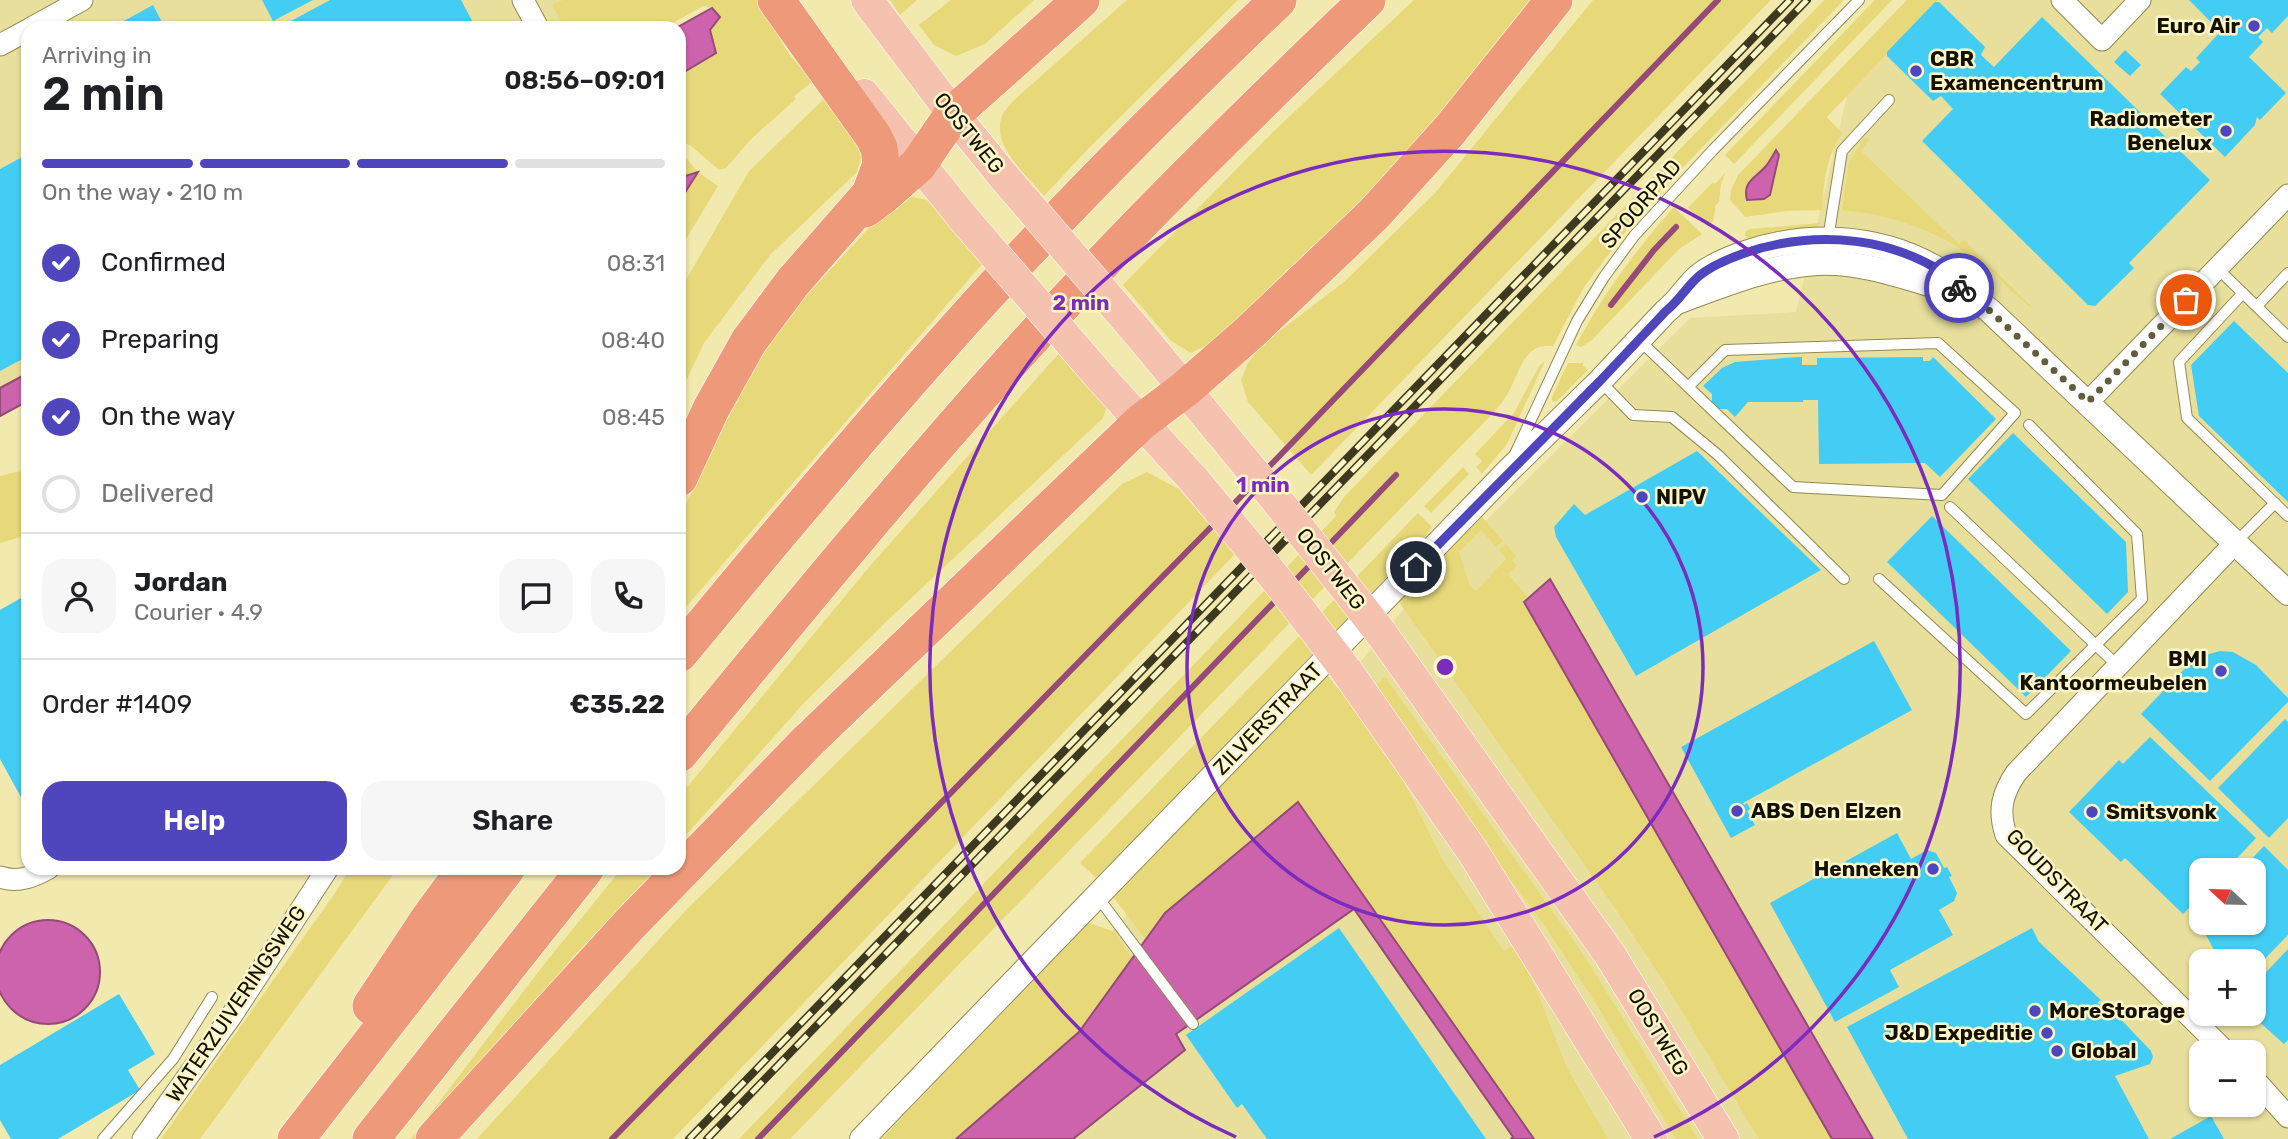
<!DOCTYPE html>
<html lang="en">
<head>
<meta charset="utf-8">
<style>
	:root { --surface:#fff; --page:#f6f6f6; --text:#202124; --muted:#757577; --line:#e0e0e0; --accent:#4f45bc }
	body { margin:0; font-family:Rubik,sans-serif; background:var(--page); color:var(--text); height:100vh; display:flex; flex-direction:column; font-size:26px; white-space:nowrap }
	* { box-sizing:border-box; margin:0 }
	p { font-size:23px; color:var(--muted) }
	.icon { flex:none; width:38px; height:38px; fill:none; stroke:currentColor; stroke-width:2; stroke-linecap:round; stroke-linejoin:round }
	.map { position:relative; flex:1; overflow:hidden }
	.panel { position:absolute; left:21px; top:21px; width:665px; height:854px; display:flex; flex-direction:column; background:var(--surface); border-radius:21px; box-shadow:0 2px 5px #0004 }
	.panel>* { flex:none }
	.needle { width:46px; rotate:292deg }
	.tools { position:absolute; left:2189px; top:858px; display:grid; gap:14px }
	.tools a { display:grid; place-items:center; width:77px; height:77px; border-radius:14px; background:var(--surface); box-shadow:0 2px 5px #0004; font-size:35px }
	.pin { position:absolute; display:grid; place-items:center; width:60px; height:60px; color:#fff; margin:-30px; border:4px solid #fff; border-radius:50%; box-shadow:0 2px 7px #0007 }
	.courier { position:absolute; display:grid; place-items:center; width:70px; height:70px; margin:-35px; border:5px solid #4f45bc; border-radius:50%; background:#fff; color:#222; box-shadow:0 2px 9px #0007 }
	.summary em { font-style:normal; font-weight:600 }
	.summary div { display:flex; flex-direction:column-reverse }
	.summary { display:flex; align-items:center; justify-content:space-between; height:119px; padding:0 21px }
	h1 { font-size:46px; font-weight:600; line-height:52px }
	.bar { display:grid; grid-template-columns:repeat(4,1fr); gap:10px 7px; align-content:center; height:84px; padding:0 21px }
	.bar i { height:9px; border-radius:5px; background:var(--line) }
	.bar .selected { background:var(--accent) }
	.bar p { grid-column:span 4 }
	.line { display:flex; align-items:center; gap:18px; padding:0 21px; border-top:2px solid var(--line) }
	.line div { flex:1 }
	.round { display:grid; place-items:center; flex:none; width:74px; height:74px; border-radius:21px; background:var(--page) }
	ol { padding:0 21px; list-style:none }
	li { display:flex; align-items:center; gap:21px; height:77px }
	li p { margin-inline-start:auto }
	li .icon { padding:7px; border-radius:50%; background:var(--accent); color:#fff; stroke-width:4 }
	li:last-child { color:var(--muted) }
	li i { width:38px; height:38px; border:4px solid var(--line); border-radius:50% }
	.primary-button { display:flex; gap:14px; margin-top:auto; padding:14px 21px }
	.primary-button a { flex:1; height:80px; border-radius:21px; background:var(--accent); color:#fff; font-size:28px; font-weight:600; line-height:80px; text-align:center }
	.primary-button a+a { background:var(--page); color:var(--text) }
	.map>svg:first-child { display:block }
	.built { fill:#e8df9d; fill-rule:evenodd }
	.green { fill:#e7d97a }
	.water { fill:#cd63ac; stroke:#964a78; stroke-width:2 }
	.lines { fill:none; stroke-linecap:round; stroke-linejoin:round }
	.stream { stroke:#964a78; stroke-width:6 }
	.building { fill:#43cdf4 }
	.service-casing { stroke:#928a52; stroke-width:12 }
	.minor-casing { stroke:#928a52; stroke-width:23 }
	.tertiary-casing { stroke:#928a52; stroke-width:26 }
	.primary-casing { stroke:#fff; stroke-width:33 }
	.motorway-casing { stroke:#fff; stroke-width:38 }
	.service { stroke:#fff; stroke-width:10 }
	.minor { stroke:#fff; stroke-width:21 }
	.tertiary { stroke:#fff; stroke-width:24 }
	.primary { stroke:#f5c2af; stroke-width:32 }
	.motorway { stroke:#ee9979; stroke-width:37 }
	.rail-casing { stroke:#3d3920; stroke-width:8 }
	.rail { stroke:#fdf6c7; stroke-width:5; stroke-dasharray:16; stroke-linecap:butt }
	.primary-bridge-casing { stroke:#fff; stroke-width:33; stroke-linecap:butt }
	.primary-bridge { stroke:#f5c2af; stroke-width:32 }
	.done { stroke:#625d3d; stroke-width:7; stroke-dasharray:0 12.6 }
	.route { stroke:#4f45bc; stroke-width:9 }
	.ring { fill:none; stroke:#7b2cbf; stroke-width:3.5 }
	.poi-dot { fill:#4f45bc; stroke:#fdf6c7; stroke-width:2.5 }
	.labels { text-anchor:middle; stroke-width:5; stroke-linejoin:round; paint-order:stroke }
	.poi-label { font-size:21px; font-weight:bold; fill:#151100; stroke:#fdf6c7; text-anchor:start }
	.street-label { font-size:21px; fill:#151100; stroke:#fdf6c7 }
	.centre { fill:#7b2cbf; stroke:#fdf6c7; stroke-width:3.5 }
	.ring-label { font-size:21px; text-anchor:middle; font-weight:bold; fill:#7b2cbf; stroke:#fdf6c7; stroke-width:5; stroke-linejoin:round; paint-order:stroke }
</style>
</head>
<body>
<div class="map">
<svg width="2288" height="1139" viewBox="0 0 2288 1139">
	<rect width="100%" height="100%" fill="#f2e9ae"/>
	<g class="built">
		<path d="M0,0H660L665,28H28V382L0,398Z"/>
		<path d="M1921,0H2288V1139H917L937,1113L1305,729L1434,572L1690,318L1796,312L1853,71ZM2202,870H2254V922H2202ZM2202,961H2254V1013H2202ZM2202,1052H2254V1104H2202Z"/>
	</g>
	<g class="green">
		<path d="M562,0H763C774,27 788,66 817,78L794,96L796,99L752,138L726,168L719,170L690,145L683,143L679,145V75L716,53L710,30L712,8L703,6L664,28H561L563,24L552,5Z"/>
		<path d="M890,0H917L900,15Z"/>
		<path d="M951,0H1034L985,44L956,56L934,45L919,25Z"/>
		<path d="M1127,0H1238L1087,150L1044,196C1027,175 993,148 1001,119C1003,112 1009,106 1014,100Z"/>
		<path d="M1414,0H1536L1426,138L1346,222L1221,338L1191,353L1171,341L1123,285L1274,131Z"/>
		<path d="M1593,0H1771L1311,475L1248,402L1241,380L1247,365L1261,345L1344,282L1435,193Z"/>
		<path d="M1824,0H1844L1642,210L1584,287L1553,346C1524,343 1520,371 1509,391C1506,398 1500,404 1496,410L790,1139H739L1336,516L1334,512L1344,497Z"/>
		<path d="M1875,0H1892L1734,164L1725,155Z"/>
		<path d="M1907,0H1938L1827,117L1842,133C1826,158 1824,181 1822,210L1786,211L1745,217L1730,200L1731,190L1738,175Z"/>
		<path d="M828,95L858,144L861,158L857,172L770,255L704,343L679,396V292L749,171Z"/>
		<path d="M1864,138L1870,139L1861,151L1959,244L1964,240L2034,309C2019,301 2004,282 1990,270C1948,235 1897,215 1842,210L1849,163Z"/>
		<path d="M686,158L698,172L718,186L679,251V202L697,173L679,178V162Z"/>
		<path d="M1726,172L1721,184L1719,202L1716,205L1713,221L1708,226L1688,208L1713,182L1715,184Z"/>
		<path d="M912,197L927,200L982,264L679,615V520L737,393L783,321L891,204Z"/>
		<path d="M1674,207L1702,234L1679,249L1592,340L1581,347L1576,345C1604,293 1635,251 1674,207Z"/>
		<path d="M1821,223L1814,231L1751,242L1745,236V232L1750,229Z"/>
		<path d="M1061,351L1107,406L1103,418L889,619L804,703L679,843V797L870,566Z"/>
		<path d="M1545,361L1507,444L1482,474L1476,467L1482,461L1475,454L1514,413L1539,366Z"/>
		<path d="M1568,363H1583V366L1588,370L1556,402L1552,401V397Z"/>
		<path d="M1463,467L1469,474L1431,513L1424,506Z"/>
		<path d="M28,469V535L0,543V476Z"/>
		<path d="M1147,472L1179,489L1235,554L673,1139H477L686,910L1122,484Z"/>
		<path d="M1418,513L1432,527L1421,542L1096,878L1080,863Z"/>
		<path d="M1482,517L1503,541L1496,547L1481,530L1459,552L1470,586L1476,591L1506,559L1499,550L1506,544L1516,556L1512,560L1516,566L1508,574L1528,598L1524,603L1832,1139H1759L1664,982L1617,911L1399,602Z"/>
		<path d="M1327,675L1386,746L1441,857L1504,951L1515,944L1523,956L1567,1068L1608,1139H1534L1298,803L1165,913L1146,940L1114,898Z"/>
		<path d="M1385,677L1583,954L1698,1139H1676L1597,1005L1542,922L1462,814L1374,687Z"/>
		<path d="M350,868H398L200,1139H161L335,893Z"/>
		<path d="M622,868H657L575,955L417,1139H411L542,967Z"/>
		<path d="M1089,923L1115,932L1132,958L1079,1032L956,1139H881Z"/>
	</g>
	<g class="water">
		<path d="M712,8L720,17L710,30L716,53L679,75V28H676Z"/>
		<path d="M1776,150L1779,155L1770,195L1764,199L1747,200C1742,181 1756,178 1766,166C1770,161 1773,155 1776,150Z"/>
		<path d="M698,172L679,202V178Z"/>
		<path d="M28,373V401L0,416V388Z"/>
		<path d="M1550,579L1873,1139H1832L1524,602Z"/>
		<path d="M1298,802L1534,1139H1511L1513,1137L1354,909L1176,1034L1185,1050L1073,1139H956L1079,1032L1165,913Z"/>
		<circle cx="48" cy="972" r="52"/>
	</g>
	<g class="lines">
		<g class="stream">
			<path d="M1611,305L1654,250L1676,227"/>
			<path d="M1264,472L1718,0"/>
			<path d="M1228,510L1252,485"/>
			<path d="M1327,547L1396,475"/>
			<path d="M1291,585L1312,563"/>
			<path d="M612,1139L1216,522"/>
			<path d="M758,1139L1278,598"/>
		</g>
	</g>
	<g class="building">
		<path d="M262,0H313L273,21Z"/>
		<path d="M330,0H461L476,28H278Z"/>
		<path d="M2189,0H2288V16L2272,33L2267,28L2258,37L2263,42L2249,57L2286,93L2260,120L2257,117L2255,125L2225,157L2160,94L2186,67L2191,71L2200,62L2196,58L2221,31L2219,30L2223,25L2215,18L2211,22Z"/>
		<path d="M1935,2H1939L1985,47L1981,55L1994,67L2042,17L2210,180L2129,263L2134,268L2095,306L2088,305L1922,141L1953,109L1941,96L1933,101L1887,56V52Z"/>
		<path d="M153,5L165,28H111Z"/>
		<path d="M2125,50L2141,65L2130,76L2114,62Z"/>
		<path d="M28,154V356L0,371V169Z"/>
		<path d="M2234,321L2288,373V502L2199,416L2191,365Z"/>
		<path d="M1798,357H1802V365H1817V358L1923,357V361H1930L1933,357L1996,419L1940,477L1925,463L1819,464L1818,400H1803V402H1748L1735,417L1727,409H1716L1712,406V394L1703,386L1722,368L1735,362Z"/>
		<path d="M2013,433L2126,542L2128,592L2107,614L1968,479Z"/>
		<path d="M1697,451L1821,570L1636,676L1556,537L1554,527L1574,504L1585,515Z"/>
		<path d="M1932,516L2071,651L2026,697L1887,562Z"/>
		<path d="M28,594V667L24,669L28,677V810L0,759V610Z"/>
		<path d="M1874,641L1912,710L1743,803L1744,805L1747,803L1750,809L1747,811L1755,825L1731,838L1681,747Z"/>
		<path d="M2220,651L2233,652L2256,665L2288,698V702L2210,781L2141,714L2195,658Z"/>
		<path d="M2285,719L2288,722V818L2269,838L2218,788Z"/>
		<path d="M2150,737L2256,838L2226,870H2202V895L2183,914L2125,858L2121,862L2069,812L2119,760L2123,764Z"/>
		<path d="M1897,833L1911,859L1927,850L1936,853L1944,868L1947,867L1952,876L1949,877L1957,893L1954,901L1939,910L1953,935L1890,970L1899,987L1835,1022L1770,903Z"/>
		<path d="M2264,846L2288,870V935L2257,967L2254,961L2248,958L2245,961H2227L2215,952L2206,935L2191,922L2202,911V922H2254V870H2241Z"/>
		<path d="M1339,928L1486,1139H1267L1242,1104L1237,1108L1186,1035Z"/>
		<path d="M2032,928L2039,942L2101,1000L2097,1003L2105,1007L2107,1012L2112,1010L2151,1051L2153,1057L2150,1064L2115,1076L2149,1139H1908L1847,1027Z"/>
		<path d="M2288,949V1040L2284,1044L2254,1017V985Z"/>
		<path d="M119,994L155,1054L128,1070L140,1090L58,1139H11L0,1120V1065Z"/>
		<path d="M2211,1116L2224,1139H2170Z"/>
	</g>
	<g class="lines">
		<defs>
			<g id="service">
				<path d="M1828,239L1842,151L1889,100"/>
				<path d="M2217,268L2288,337"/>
				<path d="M2243,293L2179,362L2187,418L2288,516"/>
				<path d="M2257,306L2288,273"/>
				<path d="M1638,339L1793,487L1942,495L2015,413L1938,343L1725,350L1688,387"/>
				<path d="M1600,381L1633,415L1672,417L1718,455L1844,579"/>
				<path d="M1515,454L1577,321L1604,277L1634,236L1712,151L1859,0"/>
				<path d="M1950,507L2118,666"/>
				<path d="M2236,542L2275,503"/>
				<path d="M1879,579L2026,714L2142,599L2137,534L2029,425"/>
				<path d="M1097,896L1193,1024"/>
				<path d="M103,1139L173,1059L212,997"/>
			</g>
			<g id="minor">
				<path d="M523,0L538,28"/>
				<path d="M2062,0L2102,40L2140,0"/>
				<path d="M31,28L82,0"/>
				<path d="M0,45L28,30"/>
				<path d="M2088,402L2288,195"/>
				<path d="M0,877C18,883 33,877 49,868"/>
				<path d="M2226,1052L2006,835C1998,810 2002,794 2016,773L2236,542"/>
				<path d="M2254,1079L2288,1117"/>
				<path d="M143,1139L232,1015L328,868"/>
			</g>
			<g id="tertiary">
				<path d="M1677,302C1721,286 1771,265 1818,263C1867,261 1914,281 1960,293"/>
				<path d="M862,1139L1507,472L1600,381L1666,311C1679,301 1687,286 1699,276C1711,266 1728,259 1742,254C1805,232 1875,234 1934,267C1951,277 1971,298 1989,310L2288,593"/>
			</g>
			<g id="primary">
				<path d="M867,0L953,114L1004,177"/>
				<path d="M864,95L964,219"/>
				<path d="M1141,336L1279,503"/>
				<path d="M1101,378L1194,480"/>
				<path d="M1381,633L1610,955L1723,1139"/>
				<path d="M1346,670L1473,852L1651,1139"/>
			</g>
			<g id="motorway">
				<path d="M865,209L884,195L918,165L953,114L1081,0"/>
				<path d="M679,478L711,409L749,341L793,282L870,194L881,164L879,148L873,136L776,0"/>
				<path d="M679,654C772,541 866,429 964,320C1064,209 1170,103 1278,0"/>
				<path d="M679,754C789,620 899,486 1014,358C1126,233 1246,116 1367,0"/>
				<path d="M371,1006L428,920L466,868"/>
				<path d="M296,1139L507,868"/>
				<path d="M371,1139L586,868"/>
				<path d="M434,1139L629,925L808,741L1141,422L1185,389L1249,333L1374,214L1450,130L1554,0"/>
			</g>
		</defs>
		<use href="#service" class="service-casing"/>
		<use href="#minor" class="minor-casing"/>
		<use href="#tertiary" class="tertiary-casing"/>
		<use href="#primary" class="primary-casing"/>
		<use href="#motorway" class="motorway-casing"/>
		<use href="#service" class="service"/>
		<use href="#minor" class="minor"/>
		<use href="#tertiary" class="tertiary"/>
		<use href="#primary" class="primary"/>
		<use href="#motorway" class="motorway"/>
		<defs>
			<g id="rail">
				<path d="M689,1139L1790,0"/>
				<path d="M707,1139L1807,0"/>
			</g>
		</defs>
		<use href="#rail" class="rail-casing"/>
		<use href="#rail" class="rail"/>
		<defs>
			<g id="primary-bridge">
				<path d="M1004,177L1141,336"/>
				<path d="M964,219L1101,378"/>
				<path d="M1194,480L1276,579L1346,670"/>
				<path d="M1279,503L1381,633"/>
			</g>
		</defs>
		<use href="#primary-bridge" class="primary-bridge-casing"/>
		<use href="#primary-bridge" class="primary-bridge"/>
	</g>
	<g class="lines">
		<path class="done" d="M1959,288L1989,310L2088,402L2186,300"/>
		<path class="route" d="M1416,567L1600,381L1666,311C1679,301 1687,286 1699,276C1711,266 1728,259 1742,254C1805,232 1876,234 1934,267C1943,272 1951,281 1959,288"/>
	</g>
	<g class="ring">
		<circle cx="1445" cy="667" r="258"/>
		<path d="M1236 1137A515 515 0 1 1 1654 1137"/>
	</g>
	<g class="poi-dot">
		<circle cx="2254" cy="26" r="7"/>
		<circle cx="1916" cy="71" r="7"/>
		<circle cx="2226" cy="131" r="7"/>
		<circle cx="1642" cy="497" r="7"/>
		<circle cx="2221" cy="671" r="7"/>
		<circle cx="1737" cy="811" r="7"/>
		<circle cx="2092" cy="812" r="7"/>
		<circle cx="1933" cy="869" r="7"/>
		<circle cx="2035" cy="1011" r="7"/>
		<circle cx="2047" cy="1033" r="7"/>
		<circle cx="2057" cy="1051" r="7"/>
	</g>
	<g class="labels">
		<g class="poi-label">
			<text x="2240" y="33" text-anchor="end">Euro Air</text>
			<text x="1930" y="66">CBR<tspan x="1930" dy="24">Examencentrum</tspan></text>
			<text x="2212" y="126" text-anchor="end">Radiometer<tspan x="2212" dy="24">Benelux</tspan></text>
			<text x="1656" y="504">NIPV</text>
			<text x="2207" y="666" text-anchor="end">BMI<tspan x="2207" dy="24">Kantoormeubelen</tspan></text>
			<text x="1751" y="818">ABS Den Elzen</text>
			<text x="2106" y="819">Smitsvonk</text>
			<text x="1919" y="876" text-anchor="end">Henneken</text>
			<text x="2049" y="1018">MoreStorage</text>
			<text x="2033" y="1040" text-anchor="end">J&amp;D Expeditie</text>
			<text x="2071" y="1058">Global</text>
		</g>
		<g class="street-label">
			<text transform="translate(969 133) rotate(51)" y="7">OOSTWEG</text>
			<text transform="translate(1641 204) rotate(-49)" y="7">SPOORPAD</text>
			<text transform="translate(1331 569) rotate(52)" y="7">OOSTWEG</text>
			<text transform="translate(1268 719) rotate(-46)" y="7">ZILVERSTRAAT</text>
			<text transform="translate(2057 881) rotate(46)" y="7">GOUDSTRAAT</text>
			<text transform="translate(236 1004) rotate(-56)" y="7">WATERZUIVERINGSWEG</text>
			<text transform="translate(1658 1032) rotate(59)" y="7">OOSTWEG</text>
		</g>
	</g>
	<circle cx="1445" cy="667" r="10" class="centre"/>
	<g class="ring-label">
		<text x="1081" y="310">2 min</text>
		<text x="1263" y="492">1 min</text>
	</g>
</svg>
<div class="tools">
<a><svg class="needle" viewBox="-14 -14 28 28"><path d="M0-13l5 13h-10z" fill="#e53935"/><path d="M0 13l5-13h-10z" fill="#757577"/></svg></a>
<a>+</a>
<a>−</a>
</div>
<div class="pin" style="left:2186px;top:300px;background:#ea580c"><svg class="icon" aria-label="bag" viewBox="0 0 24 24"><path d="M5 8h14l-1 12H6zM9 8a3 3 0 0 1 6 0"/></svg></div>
<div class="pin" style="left:1416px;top:567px;background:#1f2937"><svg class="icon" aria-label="home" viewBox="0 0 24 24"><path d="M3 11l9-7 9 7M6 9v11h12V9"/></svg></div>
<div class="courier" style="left:1959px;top:288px"><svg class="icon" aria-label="bike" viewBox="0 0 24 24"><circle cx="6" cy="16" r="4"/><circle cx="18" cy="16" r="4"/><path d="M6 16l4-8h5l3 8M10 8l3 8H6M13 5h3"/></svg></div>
<section class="panel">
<div class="summary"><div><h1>2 min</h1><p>Arriving in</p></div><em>08:56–09:01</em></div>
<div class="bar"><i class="selected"></i><i class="selected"></i><i class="selected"></i><i></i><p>On the way · 210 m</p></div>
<ol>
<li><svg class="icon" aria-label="check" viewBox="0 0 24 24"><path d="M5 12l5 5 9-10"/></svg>Confirmed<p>08:31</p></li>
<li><svg class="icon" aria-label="check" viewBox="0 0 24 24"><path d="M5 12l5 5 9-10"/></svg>Preparing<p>08:40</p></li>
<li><svg class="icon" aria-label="check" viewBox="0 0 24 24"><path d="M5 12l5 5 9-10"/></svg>On the way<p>08:45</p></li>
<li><i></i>Delivered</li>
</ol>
<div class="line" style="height:126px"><a class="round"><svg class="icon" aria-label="person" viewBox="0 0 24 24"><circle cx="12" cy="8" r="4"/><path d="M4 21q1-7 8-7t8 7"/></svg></a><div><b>Jordan</b><p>Courier · 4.9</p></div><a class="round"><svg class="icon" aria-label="chat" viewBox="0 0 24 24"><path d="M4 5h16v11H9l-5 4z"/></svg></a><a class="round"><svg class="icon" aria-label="phone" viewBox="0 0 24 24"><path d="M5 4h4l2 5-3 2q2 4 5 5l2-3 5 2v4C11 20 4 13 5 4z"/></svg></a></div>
<div class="line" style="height:91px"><div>Order #1409</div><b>€35.22</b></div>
<div class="primary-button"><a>Help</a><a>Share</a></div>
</section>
</div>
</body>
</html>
